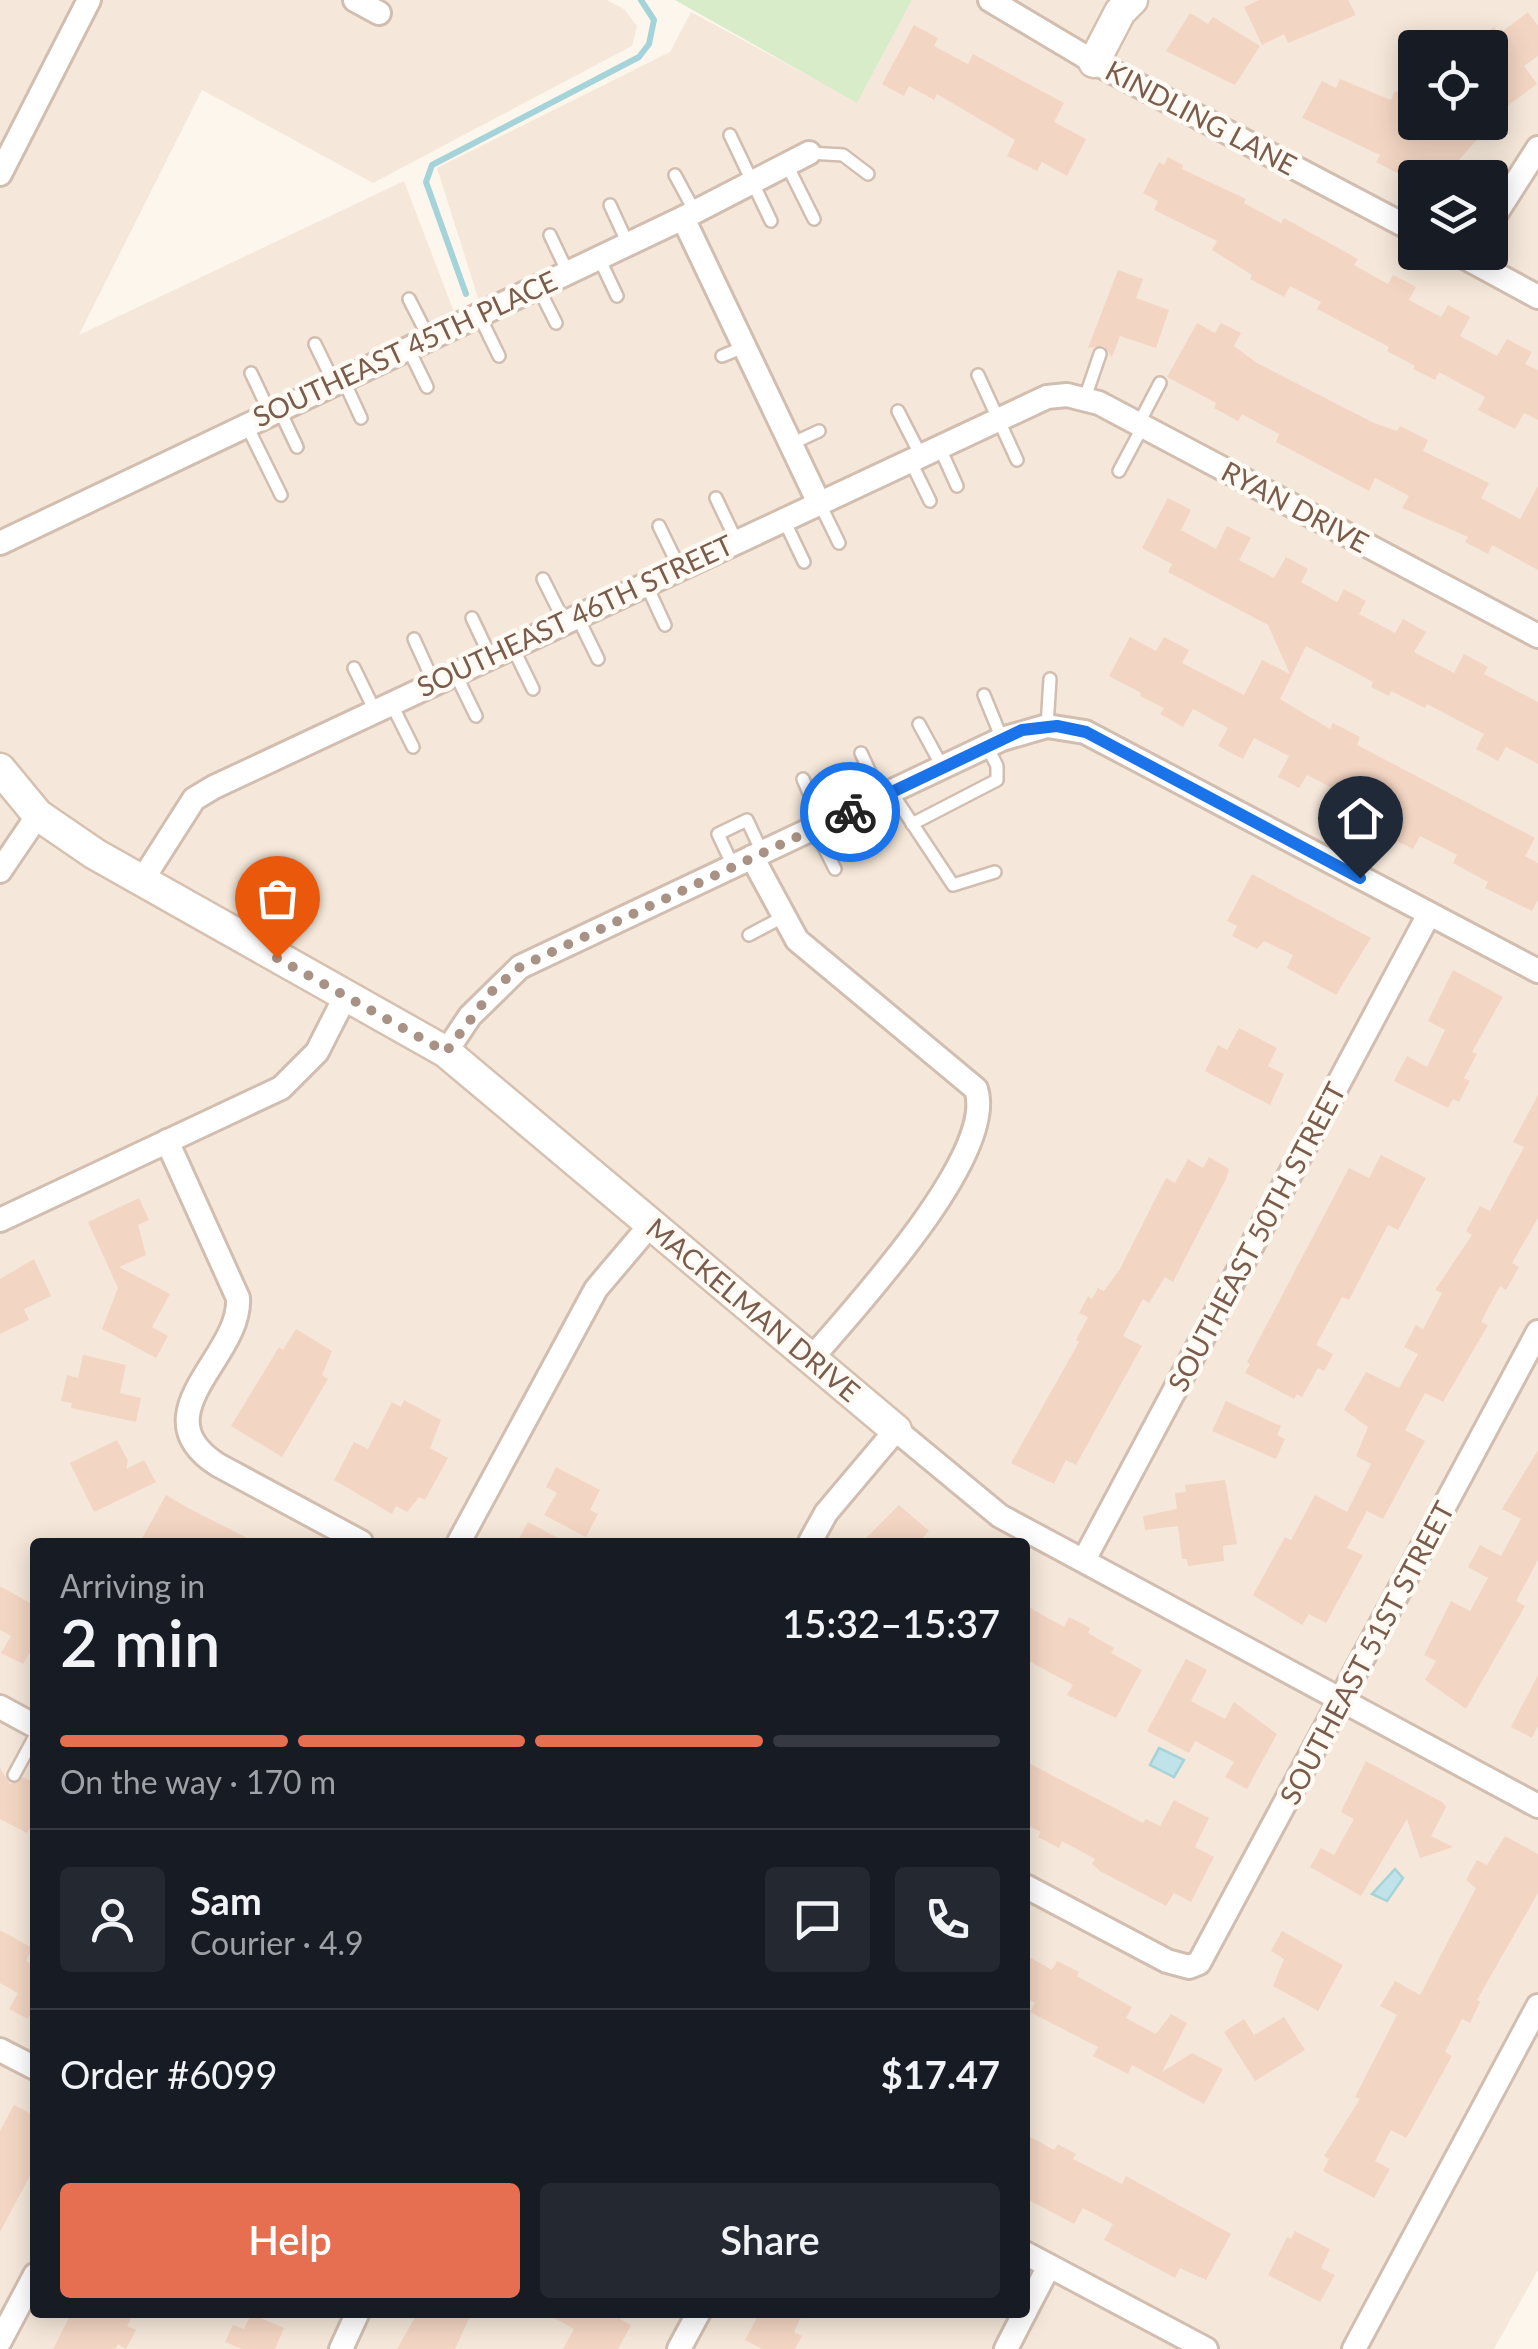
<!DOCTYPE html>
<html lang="en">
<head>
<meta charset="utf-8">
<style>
	:root { --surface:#171b24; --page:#242831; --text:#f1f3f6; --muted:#9ea1a6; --line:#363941; --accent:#e76f51 }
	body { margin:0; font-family:Lato,sans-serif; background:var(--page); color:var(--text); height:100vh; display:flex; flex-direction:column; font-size:38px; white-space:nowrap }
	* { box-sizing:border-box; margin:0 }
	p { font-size:32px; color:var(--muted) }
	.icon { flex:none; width:55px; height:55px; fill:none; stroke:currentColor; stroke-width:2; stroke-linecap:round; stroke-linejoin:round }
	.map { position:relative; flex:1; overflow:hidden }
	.drawer { position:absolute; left:30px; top:1538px; width:1000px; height:780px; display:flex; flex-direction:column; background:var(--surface); border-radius:10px; box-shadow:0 5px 25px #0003 }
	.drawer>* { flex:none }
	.controls { position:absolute; left:1398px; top:30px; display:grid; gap:20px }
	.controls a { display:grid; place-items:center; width:110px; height:110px; border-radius:10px; background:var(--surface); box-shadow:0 5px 25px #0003; font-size:50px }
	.pin { position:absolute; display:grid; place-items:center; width:85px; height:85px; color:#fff; margin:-102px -42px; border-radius:50% 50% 50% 0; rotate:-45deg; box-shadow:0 0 10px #0007 }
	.pin .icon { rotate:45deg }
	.courier { position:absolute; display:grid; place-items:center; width:100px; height:100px; margin:-50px; border:8px solid #1a73e8; border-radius:50%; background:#fff; color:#222; box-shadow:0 2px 12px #0007 }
	.summary em { font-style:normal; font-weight:600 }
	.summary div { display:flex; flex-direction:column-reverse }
	.summary { display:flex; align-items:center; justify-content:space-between; height:170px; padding:0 30px }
	h1 { font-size:65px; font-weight:600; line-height:75px }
	.bar { display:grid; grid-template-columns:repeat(4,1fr); gap:15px 10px; align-content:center; height:120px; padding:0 30px }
	.bar i { height:12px; border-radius:8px; background:var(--line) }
	.bar .on { background:var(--accent) }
	.bar p { grid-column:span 4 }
	.line { display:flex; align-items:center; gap:25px; padding:0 30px; border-top:2px solid var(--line) }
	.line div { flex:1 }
	.round { display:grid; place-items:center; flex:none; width:105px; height:105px; border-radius:10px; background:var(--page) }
	.cta { display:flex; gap:20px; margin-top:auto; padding:20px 30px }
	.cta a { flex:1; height:115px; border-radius:10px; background:var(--accent); color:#fff; font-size:40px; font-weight:600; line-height:115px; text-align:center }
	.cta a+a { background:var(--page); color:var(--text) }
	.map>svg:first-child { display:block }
	.residential { fill:#f5e8da; fill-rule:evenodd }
	.green { fill:#d8ecc9 }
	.water { fill:#bfe3e8; stroke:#a5d3da; stroke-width:2.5 }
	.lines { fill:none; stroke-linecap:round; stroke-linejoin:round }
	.stream { stroke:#a5d3da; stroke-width:6 }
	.building { fill:#f3d5c3 }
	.lane-casing { stroke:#d1beb0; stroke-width:16 }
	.street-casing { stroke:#d1beb0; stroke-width:28 }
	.secondary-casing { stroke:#d6c0b0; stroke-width:35 }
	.lane { stroke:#fff; stroke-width:11 }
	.street { stroke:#fff; stroke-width:22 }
	.secondary { stroke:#fff; stroke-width:30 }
	.done { stroke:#a89285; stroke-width:10; stroke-dasharray:0 18 }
	.route { stroke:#1a73e8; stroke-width:12 }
	.labels { text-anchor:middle; stroke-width:9; stroke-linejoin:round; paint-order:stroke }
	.street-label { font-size:28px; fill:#7a5c4d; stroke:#fffaf3 }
</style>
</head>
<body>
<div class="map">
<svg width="1538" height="2349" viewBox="0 0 1538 2349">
	<rect width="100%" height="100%" fill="#fdf6ec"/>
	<path class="residential" d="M0,0H607L624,9L637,26L632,46L373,183L202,90L79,335L404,181L454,312L479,301L437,168L670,52L691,12L857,102L912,0H1538V2270L1494,2349H0ZM1415,48H1490V122H1415ZM1415,178H1490V252H1415ZM35,1542H1025V2312H35Z"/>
	<path class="green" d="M675,0H912L857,103Z"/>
	<g class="water">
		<path d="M1159,1748L1184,1760L1174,1777L1150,1765Z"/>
		<path d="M1395,1869L1403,1878L1387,1901L1372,1894Z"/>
	</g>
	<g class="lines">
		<path class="stream" d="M466,294L426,182L432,165L639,57L649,44L654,20L641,0"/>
	</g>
	<g class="building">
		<path d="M1259,0H1348L1356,15L1288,43L1284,34L1262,45L1244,7Z"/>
		<path d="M1528,12L1538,26V56L1524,66L1537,84L1490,119V48H1466L1494,27L1499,34Z"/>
		<path d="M1190,13L1208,24L1213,17L1260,46L1235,85L1166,51Z"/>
		<path d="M914,25L938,38L934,46L968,64L973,54L1064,103L1054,122L1086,139L1067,176L1042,162L1037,171L1007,156L1015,140L937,94L934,100L909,86L904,96L882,84Z"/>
		<path d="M1340,79L1391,100L1395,91L1415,101V122H1492L1459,160L1468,164L1461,178L1401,175L1376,162L1380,155L1302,118L1322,81L1336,88Z"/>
		<path d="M1168,157L1183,165L1182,169L1246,199L1244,203L1281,223L1284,218L1358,259L1354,265L1388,284L1393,275L1416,287L1409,300L1441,317L1448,305L1470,317L1460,336L1497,356L1507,339L1532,352L1525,364L1538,370V420L1524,413L1515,429L1478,410L1485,397L1439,372L1435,380L1413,369L1415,366L1387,351L1389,347L1317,309L1321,302L1290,286L1284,297L1250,279L1252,275L1212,250L1217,241L1154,210L1158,201L1143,193L1159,162L1164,165Z"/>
		<path d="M1118,270L1143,279L1136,298L1169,310L1156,348L1120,336L1112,357L1104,346L1088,348Z"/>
		<path d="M1197,323L1215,333L1221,323L1241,333L1234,346L1257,363L1374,423L1397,431L1400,426L1428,440L1423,451L1489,483L1481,498L1520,519L1538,486V570L1492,545L1488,554L1465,542L1468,537L1402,508L1409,496L1375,478L1369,491L1276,442L1279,434L1242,414L1238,421L1214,408L1216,403L1167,377Z"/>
		<path d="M1168,498L1191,510L1181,530L1216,549L1227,526L1251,538L1239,560L1274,578L1286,557L1308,569L1301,582L1337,602L1344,589L1366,601L1359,614L1395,633L1403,619L1426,632L1414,652L1454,673L1464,654L1488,667L1484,674L1538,702V764L1506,747L1498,761L1476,749L1484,734L1427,704L1425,708L1391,691L1389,696L1371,687L1373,682L1306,646L1280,699L1330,729L1333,723L1360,737L1357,745L1535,838L1525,856L1538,863V900L1532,911L1485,888L1488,882L1453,863L1457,855L1420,836L1413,849L1391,838L1396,828L1361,810L1357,817L1335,806L1342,793L1307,775L1299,788L1278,777L1289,756L1254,738L1243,759L1218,746L1228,728L1193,709L1183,727L1160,714L1164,708L1140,696L1141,693L1109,676L1130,637L1156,651L1164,637L1189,650L1182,663L1244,695L1262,660L1290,674L1268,625L1168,572L1172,564L1142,548Z"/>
		<path d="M1252,874L1371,938L1336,995L1287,968L1293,955L1264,941L1257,949L1232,936L1237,926L1227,921Z"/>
		<path d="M1453,970L1503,997L1472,1052L1477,1054L1464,1078L1470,1081L1459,1102L1453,1099L1448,1108L1394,1081L1407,1056L1427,1067L1445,1030L1428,1021Z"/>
		<path d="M1239,1028L1277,1048L1268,1066L1284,1074L1270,1105L1205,1071L1218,1045L1227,1050Z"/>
		<path d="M1538,1095V1218L1512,1263L1519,1267L1506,1290L1500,1286L1481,1322L1488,1325L1443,1402L1425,1393L1405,1430L1425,1441L1383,1519L1367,1511L1347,1548L1363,1555L1326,1623L1309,1614L1302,1625L1253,1595L1285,1537L1291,1540L1315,1495L1347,1512L1371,1464L1356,1456L1368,1427L1344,1410L1366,1372L1399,1388L1418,1354L1404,1347L1416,1325L1423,1329L1442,1293L1435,1290L1472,1235L1466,1231L1480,1206L1490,1211L1524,1147L1513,1142Z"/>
		<path d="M1381,1155L1426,1178L1398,1230L1388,1225L1349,1300L1342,1297L1316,1345L1333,1354L1324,1371L1318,1368L1302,1397L1297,1394L1294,1399L1245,1373L1250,1364L1247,1362L1349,1168L1369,1178Z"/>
		<path d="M1209,1157L1229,1169L1226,1179L1173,1282L1165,1277L1149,1303L1143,1299L1123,1336L1142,1346L1076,1465L1066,1460L1054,1484L1011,1463L1079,1342L1076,1340L1088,1317L1079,1313L1088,1296L1092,1299L1098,1288L1104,1291L1120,1269L1166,1178L1175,1183L1188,1159L1203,1168Z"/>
		<path d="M139,1198L149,1220L138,1225L146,1255L119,1267L170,1294L152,1327L168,1336L156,1358L102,1329L118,1288L88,1222Z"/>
		<path d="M34,1259L51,1296L24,1309L29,1320L0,1334V1279Z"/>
		<path d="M296,1329L332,1351L322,1375L328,1379L282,1457L231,1426L279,1347L283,1350Z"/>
		<path d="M83,1355L126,1365L120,1393L141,1398L136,1422L71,1408L72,1403L61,1401L67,1375L78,1378Z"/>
		<path d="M404,1400L441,1420L430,1448L448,1458L425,1500L419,1497L407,1512L396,1506L392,1514L334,1480L354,1442L368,1449L392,1402L401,1407Z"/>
		<path d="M1226,1401L1281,1426L1277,1435L1285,1439L1276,1459L1212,1431Z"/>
		<path d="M117,1440L128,1461L126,1469L144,1460L156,1482L94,1512L70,1463Z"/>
		<path d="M1538,1450V1560L1516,1601L1525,1606L1466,1709L1425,1680L1436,1661L1424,1655L1451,1601L1470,1611L1488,1578L1468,1567L1480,1545L1501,1556L1521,1519L1502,1509Z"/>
		<path d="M556,1467L600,1490L590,1510L598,1514L586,1537L544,1515L557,1493L546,1487Z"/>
		<path d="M1225,1480L1237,1544L1223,1546L1224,1561L1188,1566L1187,1559H1182L1178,1526L1145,1530L1143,1516L1177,1509L1175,1493L1186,1492L1185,1485Z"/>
		<path d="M166,1495L190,1509L255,1542H140Z"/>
		<path d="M899,1505L929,1531L919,1542H862Z"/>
		<path d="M528,1522L565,1542H517Z"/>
		<path d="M0,1586L35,1606V1644L23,1664L1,1653L11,1636L0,1630Z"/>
		<path d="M1025,1605L1064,1627L1069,1617L1090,1628L1088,1633L1114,1648L1111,1653L1142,1670L1116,1718L1067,1695L1073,1685L1025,1659Z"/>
		<path d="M1186,1659L1207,1670L1191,1701L1225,1719L1234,1702L1277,1734L1247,1789L1225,1777L1234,1762L1195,1741L1189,1753L1147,1731Z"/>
		<path d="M1538,1675V1726L1532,1738L1511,1727Z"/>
		<path d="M1025,1761L1143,1823L1146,1819L1160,1826L1174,1800L1209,1818L1195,1847L1214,1857L1191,1902L1174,1893L1166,1906L1100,1871L1092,1864L1095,1859L1062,1841L1059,1848L1038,1837L1041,1832L1025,1824Z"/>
		<path d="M1366,1761L1442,1802L1446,1807L1431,1836L1453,1847L1420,1858L1407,1819L1361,1896L1310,1867L1321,1848L1334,1855L1354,1819L1341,1812Z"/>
		<path d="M0,1768L10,1784L23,1777L35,1783V1819L27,1833L0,1819Z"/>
		<path d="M1505,1836L1538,1854V1893L1477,2000L1480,2002L1470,2023L1462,2019L1445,2052L1452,2056L1411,2130L1406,2138L1391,2130L1375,2161L1390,2169L1374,2198L1323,2171L1329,2159L1324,2156L1360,2099L1355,2097L1397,2015L1380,2006L1395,1981L1420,1995L1476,1888L1466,1880L1477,1860L1487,1865Z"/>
		<path d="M0,1930L32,1948L26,1961L33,1965L35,1961V2005L28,2019L9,2009L18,1993L0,1983Z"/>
		<path d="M1282,1931L1343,1965L1318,2011L1273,1986L1284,1959L1271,1951Z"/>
		<path d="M1031,1958L1052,1970L1057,1961L1079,1972L1077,1976L1132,2007L1126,2018L1156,2034L1171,2014L1187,2023L1162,2072L1192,2053L1223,2069L1204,2104L1132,2065L1128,2074L1093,2056L1098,2047L1030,2012L1035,2003L1025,1997V1968Z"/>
		<path d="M1284,2017L1305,2050L1255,2081L1224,2032L1244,2019L1254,2035Z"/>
		<path d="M14,2105L35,2116V2166L0,2232V2131Z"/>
		<path d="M1025,2134L1054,2150L1058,2144L1076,2154L1073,2159L1122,2184L1126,2176L1231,2234L1206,2280L1180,2268L1175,2278L1104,2240L1113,2224L1083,2208L1074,2224L1025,2198Z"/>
		<path d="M1295,2231L1330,2249L1321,2268L1335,2275L1320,2302L1268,2275L1287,2237L1291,2239Z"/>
		<path d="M72,2312H134L127,2326L136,2330L126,2349L118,2344L115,2349H53Z"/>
		<path d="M418,2312H472L455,2349H397Z"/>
		<path d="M544,2312H623L620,2319L631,2325L618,2349H563L574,2329Z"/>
		<path d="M760,2312H792L801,2317L794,2332L802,2336L795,2349H762L745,2340Z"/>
		<path d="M251,2314L284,2328L275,2349H242L225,2342L233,2325L244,2329Z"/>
	</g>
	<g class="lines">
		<defs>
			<g id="lane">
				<path d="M730,135L771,221"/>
				<path d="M809,153L843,155L868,174"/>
				<path d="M787,165L814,219"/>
				<path d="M675,175L695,212"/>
				<path d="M610,205L628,244"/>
				<path d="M550,235L568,273"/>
				<path d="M599,258L617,296"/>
				<path d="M538,287L556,323"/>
				<path d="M409,299L429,338"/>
				<path d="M479,315L499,356"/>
				<path d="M315,344L334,383"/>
				<path d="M408,348L427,387"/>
				<path d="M722,356L744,347"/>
				<path d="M251,373L270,413"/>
				<path d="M978,375L1017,460"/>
				<path d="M343,379L361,418"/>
				<path d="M1085,398L1100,354"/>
				<path d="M279,409L297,447"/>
				<path d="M898,411L920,454"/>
				<path d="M1139,423L1160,383"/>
				<path d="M246,424L281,495"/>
				<path d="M791,444L819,431"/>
				<path d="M939,446L957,486"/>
				<path d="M910,460L930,501"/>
				<path d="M1119,471L1143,426"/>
				<path d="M716,498L736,540"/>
				<path d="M819,502L839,543"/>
				<path d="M783,518L804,562"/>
				<path d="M659,526L679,567"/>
				<path d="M543,579L564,621"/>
				<path d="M646,584L665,625"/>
				<path d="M577,616L598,659"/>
				<path d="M472,618L490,656"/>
				<path d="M414,639L434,683"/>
				<path d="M512,646L533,689"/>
				<path d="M354,668L375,711"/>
				<path d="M455,673L476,716"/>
				<path d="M984,695L1002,739"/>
				<path d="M391,703L413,747"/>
				<path d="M919,724L943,768"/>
				<path d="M1047,726L1050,679"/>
				<path d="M861,753L882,798"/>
				<path d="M803,779L823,825"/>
				<path d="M892,793L953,885L995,872"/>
				<path d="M912,824L997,780V766L987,746"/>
				<path d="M815,829L835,869"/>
				<path d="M733,866L718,834L747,820L762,852"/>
				<path d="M749,935L783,917"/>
				<path d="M14,1775L35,1736"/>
			</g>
			<g id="street">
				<path d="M355,0L379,13"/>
				<path d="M990,0L1094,62L1415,231"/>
				<path d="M0,174L89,0"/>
				<path d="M683,218L818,501"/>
				<path d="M1490,223L1538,148"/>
				<path d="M1455,252L1538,297"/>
				<path d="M0,543L683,218L809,153"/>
				<path d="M752,857L797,940L976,1089C998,1154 854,1309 811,1359"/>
				<path d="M0,871L38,815"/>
				<path d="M141,882L194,799L214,787L1047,397L1067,395L1099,403L1538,636"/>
				<path d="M446,1052L470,1016L520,967L1002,739L1047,726L1085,732L1538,971"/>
				<path d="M167,1141L238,1298C242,1357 138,1414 218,1465L361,1542"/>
				<path d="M0,1220L281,1088L317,1052L345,997"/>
				<path d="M459,1542L596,1289L651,1224"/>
				<path d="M810,1542L826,1513L896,1430L1000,1516L1538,1806"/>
				<path d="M1084,1560L1429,914"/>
				<path d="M0,1707L35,1726"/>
				<path d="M1025,1886L1167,1961L1189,1967L1199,1963L1538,1332"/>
				<path d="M0,2050L35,2068"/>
				<path d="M1025,2253L1206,2349"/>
				<path d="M1025,2312L1049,2266"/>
				<path d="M0,2341L35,2275"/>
				<path d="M341,2349L358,2312"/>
				<path d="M679,2349L699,2312"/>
				<path d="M1006,2349L1025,2312"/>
				<path d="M1354,2349L1538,2006"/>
			</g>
			<g id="secondary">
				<path d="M1094,62L1120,12L1132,0"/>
				<path d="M0,769L38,815L95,854L446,1052L896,1430"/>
			</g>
		</defs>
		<use href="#lane" class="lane-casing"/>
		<use href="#street" class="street-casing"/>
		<use href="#secondary" class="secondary-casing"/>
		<use href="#lane" class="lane"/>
		<use href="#street" class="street"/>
		<use href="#secondary" class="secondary"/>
	</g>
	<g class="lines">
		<path class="done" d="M277,958L446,1052L493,990L520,967L850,812"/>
		<path class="route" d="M850,812L1022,730L1057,726L1086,732L1360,878"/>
	</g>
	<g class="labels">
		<g class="street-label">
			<text transform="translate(1201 118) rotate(28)" y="10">KINDLING LANE</text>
			<text transform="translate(405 349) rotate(-25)" y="10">SOUTHEAST 45TH PLACE</text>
			<text transform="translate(1295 507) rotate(28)" y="10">RYAN DRIVE</text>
			<text transform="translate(575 616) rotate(-25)" y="10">SOUTHEAST 46TH STREET</text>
			<text transform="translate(1257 1237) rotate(-62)" y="10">SOUTHEAST 50TH STREET</text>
			<text transform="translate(753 1310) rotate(40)" y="10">MACKELMAN DRIVE</text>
			<text transform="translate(1367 1653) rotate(-62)" y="10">SOUTHEAST 51ST STREET</text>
		</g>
	</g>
</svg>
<div class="controls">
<a><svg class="icon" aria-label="locate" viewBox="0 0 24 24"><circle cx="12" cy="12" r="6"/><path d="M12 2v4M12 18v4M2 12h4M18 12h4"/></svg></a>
<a><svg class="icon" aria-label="layers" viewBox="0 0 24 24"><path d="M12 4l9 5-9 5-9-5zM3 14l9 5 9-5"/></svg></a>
</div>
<div class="pin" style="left:277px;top:958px;background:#ea580c"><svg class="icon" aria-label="bag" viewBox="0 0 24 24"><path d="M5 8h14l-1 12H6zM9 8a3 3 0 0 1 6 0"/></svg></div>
<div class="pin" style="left:1360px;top:878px;background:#1f2937"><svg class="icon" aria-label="home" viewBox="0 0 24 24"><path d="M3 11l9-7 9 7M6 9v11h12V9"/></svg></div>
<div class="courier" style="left:850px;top:812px"><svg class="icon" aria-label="bike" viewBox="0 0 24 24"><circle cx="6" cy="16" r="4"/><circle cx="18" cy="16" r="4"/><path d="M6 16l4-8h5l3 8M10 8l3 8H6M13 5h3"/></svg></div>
<section class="drawer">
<div class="summary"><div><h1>2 min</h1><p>Arriving in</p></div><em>15:32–15:37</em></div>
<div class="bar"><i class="on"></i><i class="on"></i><i class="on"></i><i></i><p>On the way · 170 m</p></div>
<div class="line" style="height:180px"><a class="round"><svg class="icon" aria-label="person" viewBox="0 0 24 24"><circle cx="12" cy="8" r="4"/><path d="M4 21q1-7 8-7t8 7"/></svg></a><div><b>Sam</b><p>Courier · 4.9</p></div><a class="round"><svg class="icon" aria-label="chat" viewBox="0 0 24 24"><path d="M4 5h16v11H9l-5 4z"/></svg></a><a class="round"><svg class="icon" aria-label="phone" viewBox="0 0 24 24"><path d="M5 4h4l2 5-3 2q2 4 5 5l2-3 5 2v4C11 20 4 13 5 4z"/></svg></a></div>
<div class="line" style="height:130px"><div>Order #6099</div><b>$17.47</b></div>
<div class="cta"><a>Help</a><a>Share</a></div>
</section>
</div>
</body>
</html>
